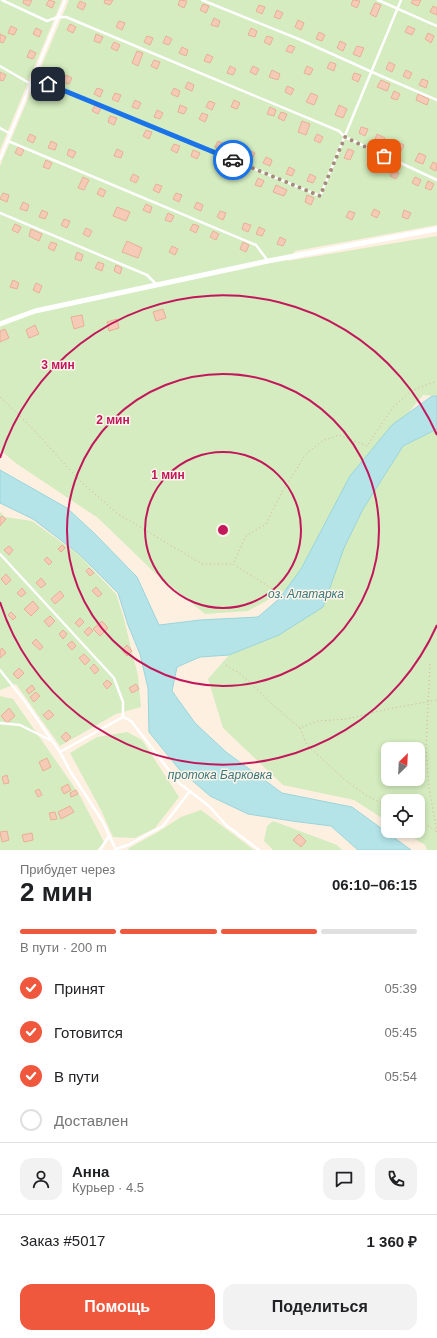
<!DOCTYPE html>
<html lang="ru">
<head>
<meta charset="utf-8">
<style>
	:root { --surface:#fff; --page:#f2f2f2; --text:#202124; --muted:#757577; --line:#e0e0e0; --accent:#f0583d }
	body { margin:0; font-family:Arial,sans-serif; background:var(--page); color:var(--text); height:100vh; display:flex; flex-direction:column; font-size:15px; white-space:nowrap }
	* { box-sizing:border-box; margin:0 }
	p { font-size:13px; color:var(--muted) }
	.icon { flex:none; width:22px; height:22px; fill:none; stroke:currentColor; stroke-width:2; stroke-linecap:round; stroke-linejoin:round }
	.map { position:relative; height:850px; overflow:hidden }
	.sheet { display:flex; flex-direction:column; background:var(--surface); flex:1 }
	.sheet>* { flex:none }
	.needle { width:26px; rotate:24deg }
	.tools { position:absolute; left:381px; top:742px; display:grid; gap:8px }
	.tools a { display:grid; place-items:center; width:44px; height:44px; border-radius:8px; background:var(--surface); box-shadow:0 2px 6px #0003; font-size:20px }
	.pin { position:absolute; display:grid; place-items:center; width:34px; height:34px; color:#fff; margin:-17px; border-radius:8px; box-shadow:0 2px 6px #0006 }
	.courier { position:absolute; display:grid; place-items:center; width:40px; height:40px; margin:-20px; border:3px solid #1a73e8; border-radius:50%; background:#fff; color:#222; box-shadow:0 1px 5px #0007 }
	.head em { font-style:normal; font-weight:800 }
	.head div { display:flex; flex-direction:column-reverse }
	.head { display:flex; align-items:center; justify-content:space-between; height:68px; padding:0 20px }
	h1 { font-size:26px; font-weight:800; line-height:30px }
	.bar { display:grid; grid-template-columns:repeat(4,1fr); gap:6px 4px; align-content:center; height:48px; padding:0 20px }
	.bar i { height:5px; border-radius:3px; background:var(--line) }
	.bar .selected { background:var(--accent) }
	.bar p { grid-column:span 4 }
	.line { display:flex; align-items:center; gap:10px; padding:0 20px; border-top:1px solid var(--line) }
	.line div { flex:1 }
	.round { display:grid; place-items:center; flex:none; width:42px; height:42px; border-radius:12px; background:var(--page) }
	ol { padding:0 20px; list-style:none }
	li { display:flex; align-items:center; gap:12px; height:44px }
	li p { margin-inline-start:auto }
	li .icon { padding:4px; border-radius:50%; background:var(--accent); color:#fff; stroke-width:4 }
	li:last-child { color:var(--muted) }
	li i { width:22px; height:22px; border:2px solid var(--line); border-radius:50% }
	.action { display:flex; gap:8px; margin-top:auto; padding:8px 20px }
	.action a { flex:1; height:46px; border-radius:12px; background:var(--accent); color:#fff; font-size:16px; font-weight:800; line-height:46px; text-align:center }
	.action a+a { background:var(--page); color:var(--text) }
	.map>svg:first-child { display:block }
	.green { fill:#d4ecbf; fill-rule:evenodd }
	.water { fill:#b4e4e8; stroke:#9ad5db }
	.building { fill:#f5cbb7; stroke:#e9af96 }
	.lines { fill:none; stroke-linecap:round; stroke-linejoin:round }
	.path { stroke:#daae9a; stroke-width:1; stroke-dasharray:1 3; stroke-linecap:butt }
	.lane { stroke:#fff; stroke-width:2.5 }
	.street { stroke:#fff; stroke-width:5 }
	.done { stroke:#a68b7c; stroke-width:4; stroke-dasharray:0 7.2 }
	.route { stroke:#1a73e8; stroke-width:5 }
	.ring { fill:none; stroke:#c2185b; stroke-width:2 }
	.labels { text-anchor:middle; stroke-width:3; stroke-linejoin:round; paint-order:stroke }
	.water-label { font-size:12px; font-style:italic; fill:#39777d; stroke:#fff4e8 }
	.centre { fill:#c2185b; stroke:#fff4e8; stroke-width:2 }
	.ring-label { font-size:12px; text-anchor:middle; font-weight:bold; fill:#c2185b; stroke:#fff4e8; stroke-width:3; stroke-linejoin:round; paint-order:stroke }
</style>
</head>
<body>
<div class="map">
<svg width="437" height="850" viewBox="0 0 437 850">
	<rect width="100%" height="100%" fill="#fef0e1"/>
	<g class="green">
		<path d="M0,0H62L0,150Z"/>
		<path d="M69,0H437V225L295,251L287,261L437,236V396L423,395L378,450L296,584L248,611L205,614L156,574L98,518L17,464L0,450V166Z"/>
		<path d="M437,429V850H427L425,845L403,831H418V801H388V822L354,800L283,785L223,728L208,679L229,655L279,635L342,551L363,509L403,446ZM388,749H418V779H388Z"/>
		<path d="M0,512L5,517L32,521L79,555L116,594L124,619L138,676L141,707L116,714L60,746L16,684L0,690Z"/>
		<path d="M0,696L13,699L79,794L104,842L97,850H0Z"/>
		<path d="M127,732L142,740L179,797L155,828L135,838L113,837L101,810L70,753L97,737Z"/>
		<path d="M201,810L254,850H128L129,848L158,832L181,817Z"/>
		<path d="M273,821L337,845L342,850H273L264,841L267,826Z"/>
	</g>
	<path class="water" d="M432,396H437V429L403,446L363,509L344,548L323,607L279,635L229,655L200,657L177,667L172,691L195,723L226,752L282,793L352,807L411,850H358L331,826L292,821L248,814L210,796L179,769L149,732L148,688L140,654L128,625L118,593L79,554L33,519L0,503V470L67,508L94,533L137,577L159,625L200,620L258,617L279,599L301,569L350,476L392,425Z"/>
	<g class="building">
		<path d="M24,0H32L29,6L23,3Z"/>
		<path d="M49,0L55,2L52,8L46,5Z"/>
		<path d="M105,0H113L110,5L104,3Z"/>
		<path d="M180,0L187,1L184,8L178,5Z"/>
		<path d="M353,0L360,1L357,8L351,5Z"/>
		<path d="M413,0H421L418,6L411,3Z"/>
		<path d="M80,1L86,4L83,10L77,7Z"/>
		<path d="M375,3L381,5L376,17L370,14Z"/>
		<path d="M203,4L209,6L206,13L200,10Z"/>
		<path d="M259,5L265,7L262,14L256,11Z"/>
		<path d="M433,6L437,8V15L430,12Z"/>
		<path d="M277,10L283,13L280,19L274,17Z"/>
		<path d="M214,18L220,21L218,27L211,25Z"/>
		<path d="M298,20L304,23L301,30L295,27Z"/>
		<path d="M119,21L125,23L122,30L116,27Z"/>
		<path d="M70,24L76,27L73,33L67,30Z"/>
		<path d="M11,26L17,29L14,35L8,33Z"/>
		<path d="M408,26L415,29L412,35L405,32Z"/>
		<path d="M36,28L42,31L39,37L33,34Z"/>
		<path d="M251,28L257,31L255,37L248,35Z"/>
		<path d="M319,32L325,35L322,41L316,39Z"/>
		<path d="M428,33L434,36L431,43L425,39Z"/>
		<path d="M0,34L6,37L3,43L0,42Z"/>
		<path d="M96,34L103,37L100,43L94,41Z"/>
		<path d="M147,36L153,38L150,45L144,42Z"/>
		<path d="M166,36L172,39L169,45L163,43Z"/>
		<path d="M267,36L273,38L270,45L264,42Z"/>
		<path d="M340,41L346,44L343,51L337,48Z"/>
		<path d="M114,42L120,45L117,51L111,48Z"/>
		<path d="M289,45L295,47L292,53L286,51Z"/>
		<path d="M357,46L364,48L360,57L353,54Z"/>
		<path d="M182,47L188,50L186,56L179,53Z"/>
		<path d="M30,50L36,53L33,59L27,57Z"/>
		<path d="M137,51L143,53L138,66L132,63Z"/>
		<path d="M207,54L213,57L210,63L204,61Z"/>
		<path d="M154,60L160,62L157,69L151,66Z"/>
		<path d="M330,62L336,64L334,71L327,68Z"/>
		<path d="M389,62L395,65L392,72L386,69Z"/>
		<path d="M230,66L236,69L233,75L227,73Z"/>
		<path d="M253,66L259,69L256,75L250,72Z"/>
		<path d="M307,66L313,69L310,75L304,73Z"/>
		<path d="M48,68L55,71L52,77L46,75Z"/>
		<path d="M272,70L280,74L278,80L269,77Z"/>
		<path d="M406,70L412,73L409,79L403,76Z"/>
		<path d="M0,72L6,75L3,81L0,80Z"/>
		<path d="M354,73L361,75L358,82L352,79Z"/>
		<path d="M66,75L72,78L69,84L63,82Z"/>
		<path d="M422,79L428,81L426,88L419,85Z"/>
		<path d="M381,80L390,84L387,91L377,87Z"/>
		<path d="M188,82L194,85L192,91L185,88Z"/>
		<path d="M287,86L294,89L291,95L285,92Z"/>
		<path d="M97,88L103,90L100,97L94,94Z"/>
		<path d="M174,88L180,91L178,97L171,94Z"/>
		<path d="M394,91L400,94L397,100L391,98Z"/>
		<path d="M58,93L62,94L59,101L55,99Z"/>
		<path d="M115,93L121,95L118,102L112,99Z"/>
		<path d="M311,93L318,96L314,105L306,102Z"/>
		<path d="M418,94L429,99L427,105L416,100Z"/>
		<path d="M135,100L141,103L138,109L132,107Z"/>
		<path d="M234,100L240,103L237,109L231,107Z"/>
		<path d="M209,101L215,103L212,110L206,107Z"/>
		<path d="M95,105L101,108L98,114L92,111Z"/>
		<path d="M180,105L187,108L184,114L178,112Z"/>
		<path d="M339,105L347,109L343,118L335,115Z"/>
		<path d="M270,107L276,110L274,116L267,114Z"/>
		<path d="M157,110L163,113L160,119L154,117Z"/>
		<path d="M281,112L287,114L284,121L278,118Z"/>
		<path d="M202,113L208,115L205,122L199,119Z"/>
		<path d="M110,116L117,118L114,125L108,122Z"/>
		<path d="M302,121L310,124L306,135L298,132Z"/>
		<path d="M361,127L368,129L365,136L359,133Z"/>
		<path d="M146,130L152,132L149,139L143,136Z"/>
		<path d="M30,134L36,137L33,143L27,140Z"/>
		<path d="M317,134L323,137L320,143L314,140Z"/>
		<path d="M377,134L385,138L382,146L374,142Z"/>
		<path d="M51,141L57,144L55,150L48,148Z"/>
		<path d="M218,141L224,144L221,150L215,147Z"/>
		<path d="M398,142L404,145L401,151L395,148Z"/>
		<path d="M174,144L180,146L177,153L171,150Z"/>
		<path d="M18,147L24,150L21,156L15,153Z"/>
		<path d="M69,149L76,152L73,158L67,155Z"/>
		<path d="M117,149L123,152L121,158L114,156Z"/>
		<path d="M348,149L354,151L350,160L344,158Z"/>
		<path d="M193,150L200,153L197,159L191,156Z"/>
		<path d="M248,150L255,153L252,159L246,156Z"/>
		<path d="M419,153L426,156L423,164L415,161Z"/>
		<path d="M266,157L272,160L270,166L263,163Z"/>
		<path d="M374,158L380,160L377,167L371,164Z"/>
		<path d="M46,160L52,163L49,169L43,167Z"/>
		<path d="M218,162L224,165L221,172L215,169Z"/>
		<path d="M433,162L437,164L436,171L430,168Z"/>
		<path d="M289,167L295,170L292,176L286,174Z"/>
		<path d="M235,170L242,173L239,179L233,176Z"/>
		<path d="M393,170L399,173L396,179L390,176Z"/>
		<path d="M133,174L139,177L136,183L130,180Z"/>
		<path d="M310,174L316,177L313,183L307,181Z"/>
		<path d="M83,177L89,180L84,190L78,188Z"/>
		<path d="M415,177L421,180L418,186L412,183Z"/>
		<path d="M258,178L264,181L261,187L255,185Z"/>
		<path d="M428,181L434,184L431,190L425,188Z"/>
		<path d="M156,184L162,186L159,193L153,190Z"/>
		<path d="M276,185L287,190L284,196L273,192Z"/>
		<path d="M100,188L106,191L103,197L97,194Z"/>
		<path d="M3,193L9,195L7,202L0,199Z"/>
		<path d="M176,193L182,195L179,202L173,199Z"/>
		<path d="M307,195L314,198L311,205L305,202Z"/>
		<path d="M23,202L29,205L27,211L20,209Z"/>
		<path d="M197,202L203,205L201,211L194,208Z"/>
		<path d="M146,204L152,207L150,213L143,210Z"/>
		<path d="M117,207L130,212L126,221L113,216Z"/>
		<path d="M374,209L380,212L377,218L371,215Z"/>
		<path d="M42,210L48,213L45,219L39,217Z"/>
		<path d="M404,210L411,213L408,219L402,217Z"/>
		<path d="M220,211L226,213L223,220L217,217Z"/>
		<path d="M349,211L355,213L352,220L346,217Z"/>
		<path d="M168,213L174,216L171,222L165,220Z"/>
		<path d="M64,219L70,221L67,228L61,225Z"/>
		<path d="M244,223L251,225L248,232L242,229Z"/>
		<path d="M15,224L21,227L18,233L12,230Z"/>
		<path d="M193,224L199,226L196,233L190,230Z"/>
		<path d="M259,227L265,230L262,236L256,234Z"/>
		<path d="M86,228L92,231L89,237L83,234Z"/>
		<path d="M31,229L42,234L39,241L29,236Z"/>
		<path d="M213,231L219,234L216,240L210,237Z"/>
		<path d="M280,237L286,240L283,246L277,244Z"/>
		<path d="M127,241L142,248L138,258L122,252Z"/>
		<path d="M51,242L57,244L54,251L48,248Z"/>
		<path d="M243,242L249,245L246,252L240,249Z"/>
		<path d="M172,246L178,249L175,255L169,252Z"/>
		<path d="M77,252L83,255L81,261L75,259Z"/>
		<path d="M98,262L104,264L102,271L95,268Z"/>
		<path d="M116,265L122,268L120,274L114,271Z"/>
		<path d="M13,280L19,283L17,289L10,287Z"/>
		<path d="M36,283L42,286L39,293L33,290Z"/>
		<path d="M163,309L166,318L156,321L153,312Z"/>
		<path d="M82,315L84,326L74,329L71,317Z"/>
		<path d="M117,319L119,328L109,331L107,322Z"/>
		<path d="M35,325L39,334L29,338L26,330Z"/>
		<path d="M5,329L9,338L0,342V331Z"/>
		<path d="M2,516L6,519L0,526V518Z"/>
		<path d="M62,545L65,548L61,552L58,549Z"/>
		<path d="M9,546L13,550L9,555L4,550Z"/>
		<path d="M47,557L52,562L49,565L44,560Z"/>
		<path d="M89,568L94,573L90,576L86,571Z"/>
		<path d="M6,574L11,580L6,585L1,579Z"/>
		<path d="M41,578L46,584L41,588L36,583Z"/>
		<path d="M96,587L102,594L98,597L92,591Z"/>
		<path d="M22,588L26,593L21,597L17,593Z"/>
		<path d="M60,591L64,596L55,604L51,599Z"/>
		<path d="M33,601L39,608L31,616L24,609Z"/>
		<path d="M11,612L16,617L13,620L8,615Z"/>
		<path d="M50,616L55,621L49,627L44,621Z"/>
		<path d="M80,618L84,622L79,627L75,623Z"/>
		<path d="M102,621L108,628L100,636L93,629Z"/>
		<path d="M89,627L93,631L88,636L84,632Z"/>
		<path d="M63,630L67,634L63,639L59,634Z"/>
		<path d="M36,639L43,647L40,650L32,643Z"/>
		<path d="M72,641L76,646L72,650L67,645Z"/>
		<path d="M127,645L132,651L127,656L122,650Z"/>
		<path d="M2,648L6,653L0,658V650Z"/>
		<path d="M84,654L90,660L85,665L79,658Z"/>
		<path d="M94,664L99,670L95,674L90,668Z"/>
		<path d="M19,668L24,673L18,679L13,674Z"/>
		<path d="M107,680L112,684L107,689L103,684Z"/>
		<path d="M136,684L139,689L132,693L129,688Z"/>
		<path d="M32,685L35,689L29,694L26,690Z"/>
		<path d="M36,692L40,696L34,702L30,697Z"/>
		<path d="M9,708L15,716L7,723L1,716Z"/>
		<path d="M49,710L54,715L48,720L43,715Z"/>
		<path d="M66,732L71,737L66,742L61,737Z"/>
		<path d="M47,758L51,767L43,771L39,762Z"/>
		<path d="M7,775L9,783L4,784L2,777Z"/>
		<path d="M68,784L71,790L64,794L61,788Z"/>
		<path d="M39,789L42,795L38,797L35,791Z"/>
		<path d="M76,790L78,794L71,797L70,793Z"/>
		<path d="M70,806L74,812L61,819L58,812Z"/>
		<path d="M55,812L57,819L51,820L49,813Z"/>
		<path d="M7,831L9,840L2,842L0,832Z"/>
		<path d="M32,833L33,840L24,842L22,835Z"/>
		<path d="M299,834L306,841L301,847L293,840Z"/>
	</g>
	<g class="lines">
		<g class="path">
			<path d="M0,397L33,429L80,481L118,514L202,564H232"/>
			<path d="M285,597L233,564L246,536L266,524L282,492L306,454L322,441L339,435L367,446L393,407L411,391L437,381"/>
			<path d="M430,664L426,748L429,788L437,833"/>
			<path d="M226,665L242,675L273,705L300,728L318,721L347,719L388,709L437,700"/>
			<path d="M300,728L307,745L345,780L367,796L388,806"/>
			<path d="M418,819L436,831"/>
		</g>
		<g class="lane">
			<path d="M2,0L47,21L58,17H66L339,131L345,137L437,180"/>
			<path d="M202,0L301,40L372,72L437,100"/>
			<path d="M378,0L437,26"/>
			<path d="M0,66L31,84"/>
			<path d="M34,78L320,196L401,0"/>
			<path d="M0,128L11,134"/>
			<path d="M8,141L256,245L268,261"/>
			<path d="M0,159L65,0"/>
			<path d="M0,213L147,275L157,285"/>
			<path d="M0,554L114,678L123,702V717L60,752"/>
			<path d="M0,670L24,700L60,752L70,771L103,822L116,850"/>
			<path d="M123,717L131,721L179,783L209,806L226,825L259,850"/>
			<path d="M0,723L20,725L50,740"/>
			<path d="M116,849L128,845L163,826L190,791"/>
			<path d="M100,850L109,836"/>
		</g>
		<path class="street" d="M0,324L35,311L268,261L437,229"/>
	</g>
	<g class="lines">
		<path class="done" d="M233,160L320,196L345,137L384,156"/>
		<path class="route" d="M48,84L233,160"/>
	</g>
	<g class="ring">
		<circle cx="223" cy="530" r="78"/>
		<circle cx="223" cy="530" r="156"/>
		<path d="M437 625A234 234 0 0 1 0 602M0 458A234 234 0 0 1 437 435"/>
	</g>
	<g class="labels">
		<g class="water-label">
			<text x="306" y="598">оз. Алатарка</text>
			<text x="220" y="779">протока Барковка</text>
		</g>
	</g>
	<circle cx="223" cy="530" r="6" class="centre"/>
	<g class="ring-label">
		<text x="58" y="369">3 мин</text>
		<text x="113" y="424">2 мин</text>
		<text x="168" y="479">1 мин</text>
	</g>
</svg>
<div class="tools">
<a><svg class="needle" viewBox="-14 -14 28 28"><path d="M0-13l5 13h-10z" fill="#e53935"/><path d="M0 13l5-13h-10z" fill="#757577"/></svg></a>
<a><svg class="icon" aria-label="locate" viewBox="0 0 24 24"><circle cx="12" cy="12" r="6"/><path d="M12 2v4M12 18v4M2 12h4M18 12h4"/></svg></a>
</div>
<div class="pin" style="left:384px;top:156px;background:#ea580c"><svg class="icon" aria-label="bag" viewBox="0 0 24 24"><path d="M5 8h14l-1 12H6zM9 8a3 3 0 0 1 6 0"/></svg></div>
<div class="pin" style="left:48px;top:84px;background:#1f2937"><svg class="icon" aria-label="home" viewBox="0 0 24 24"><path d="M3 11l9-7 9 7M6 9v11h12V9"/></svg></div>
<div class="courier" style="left:233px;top:160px"><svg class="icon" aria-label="car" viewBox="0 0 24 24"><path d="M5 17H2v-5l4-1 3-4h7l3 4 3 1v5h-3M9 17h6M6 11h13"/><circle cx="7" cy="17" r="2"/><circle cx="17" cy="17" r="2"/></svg></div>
</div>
<section class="sheet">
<div class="head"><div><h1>2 мин</h1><p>Прибудет через</p></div><em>06:10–06:15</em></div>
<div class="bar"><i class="selected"></i><i class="selected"></i><i class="selected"></i><i></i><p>В пути · 200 m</p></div>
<ol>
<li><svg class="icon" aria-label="check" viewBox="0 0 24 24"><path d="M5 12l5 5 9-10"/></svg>Принят<p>05:39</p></li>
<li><svg class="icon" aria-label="check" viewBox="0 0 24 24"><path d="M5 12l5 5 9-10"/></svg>Готовится<p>05:45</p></li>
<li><svg class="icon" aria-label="check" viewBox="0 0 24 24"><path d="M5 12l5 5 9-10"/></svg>В пути<p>05:54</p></li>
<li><i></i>Доставлен</li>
</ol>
<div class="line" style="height:72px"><a class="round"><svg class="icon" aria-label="person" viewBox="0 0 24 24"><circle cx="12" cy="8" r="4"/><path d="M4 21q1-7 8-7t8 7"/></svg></a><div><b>Анна</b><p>Курьер · 4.5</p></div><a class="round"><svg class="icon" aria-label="chat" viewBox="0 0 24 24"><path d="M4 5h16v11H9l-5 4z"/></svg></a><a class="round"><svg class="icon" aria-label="phone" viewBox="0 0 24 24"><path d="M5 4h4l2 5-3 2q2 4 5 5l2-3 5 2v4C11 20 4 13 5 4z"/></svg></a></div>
<div class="line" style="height:52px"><div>Заказ #5017</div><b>1 360 ₽</b></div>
<div class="action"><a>Помощь</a><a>Поделиться</a></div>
</section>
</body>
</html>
